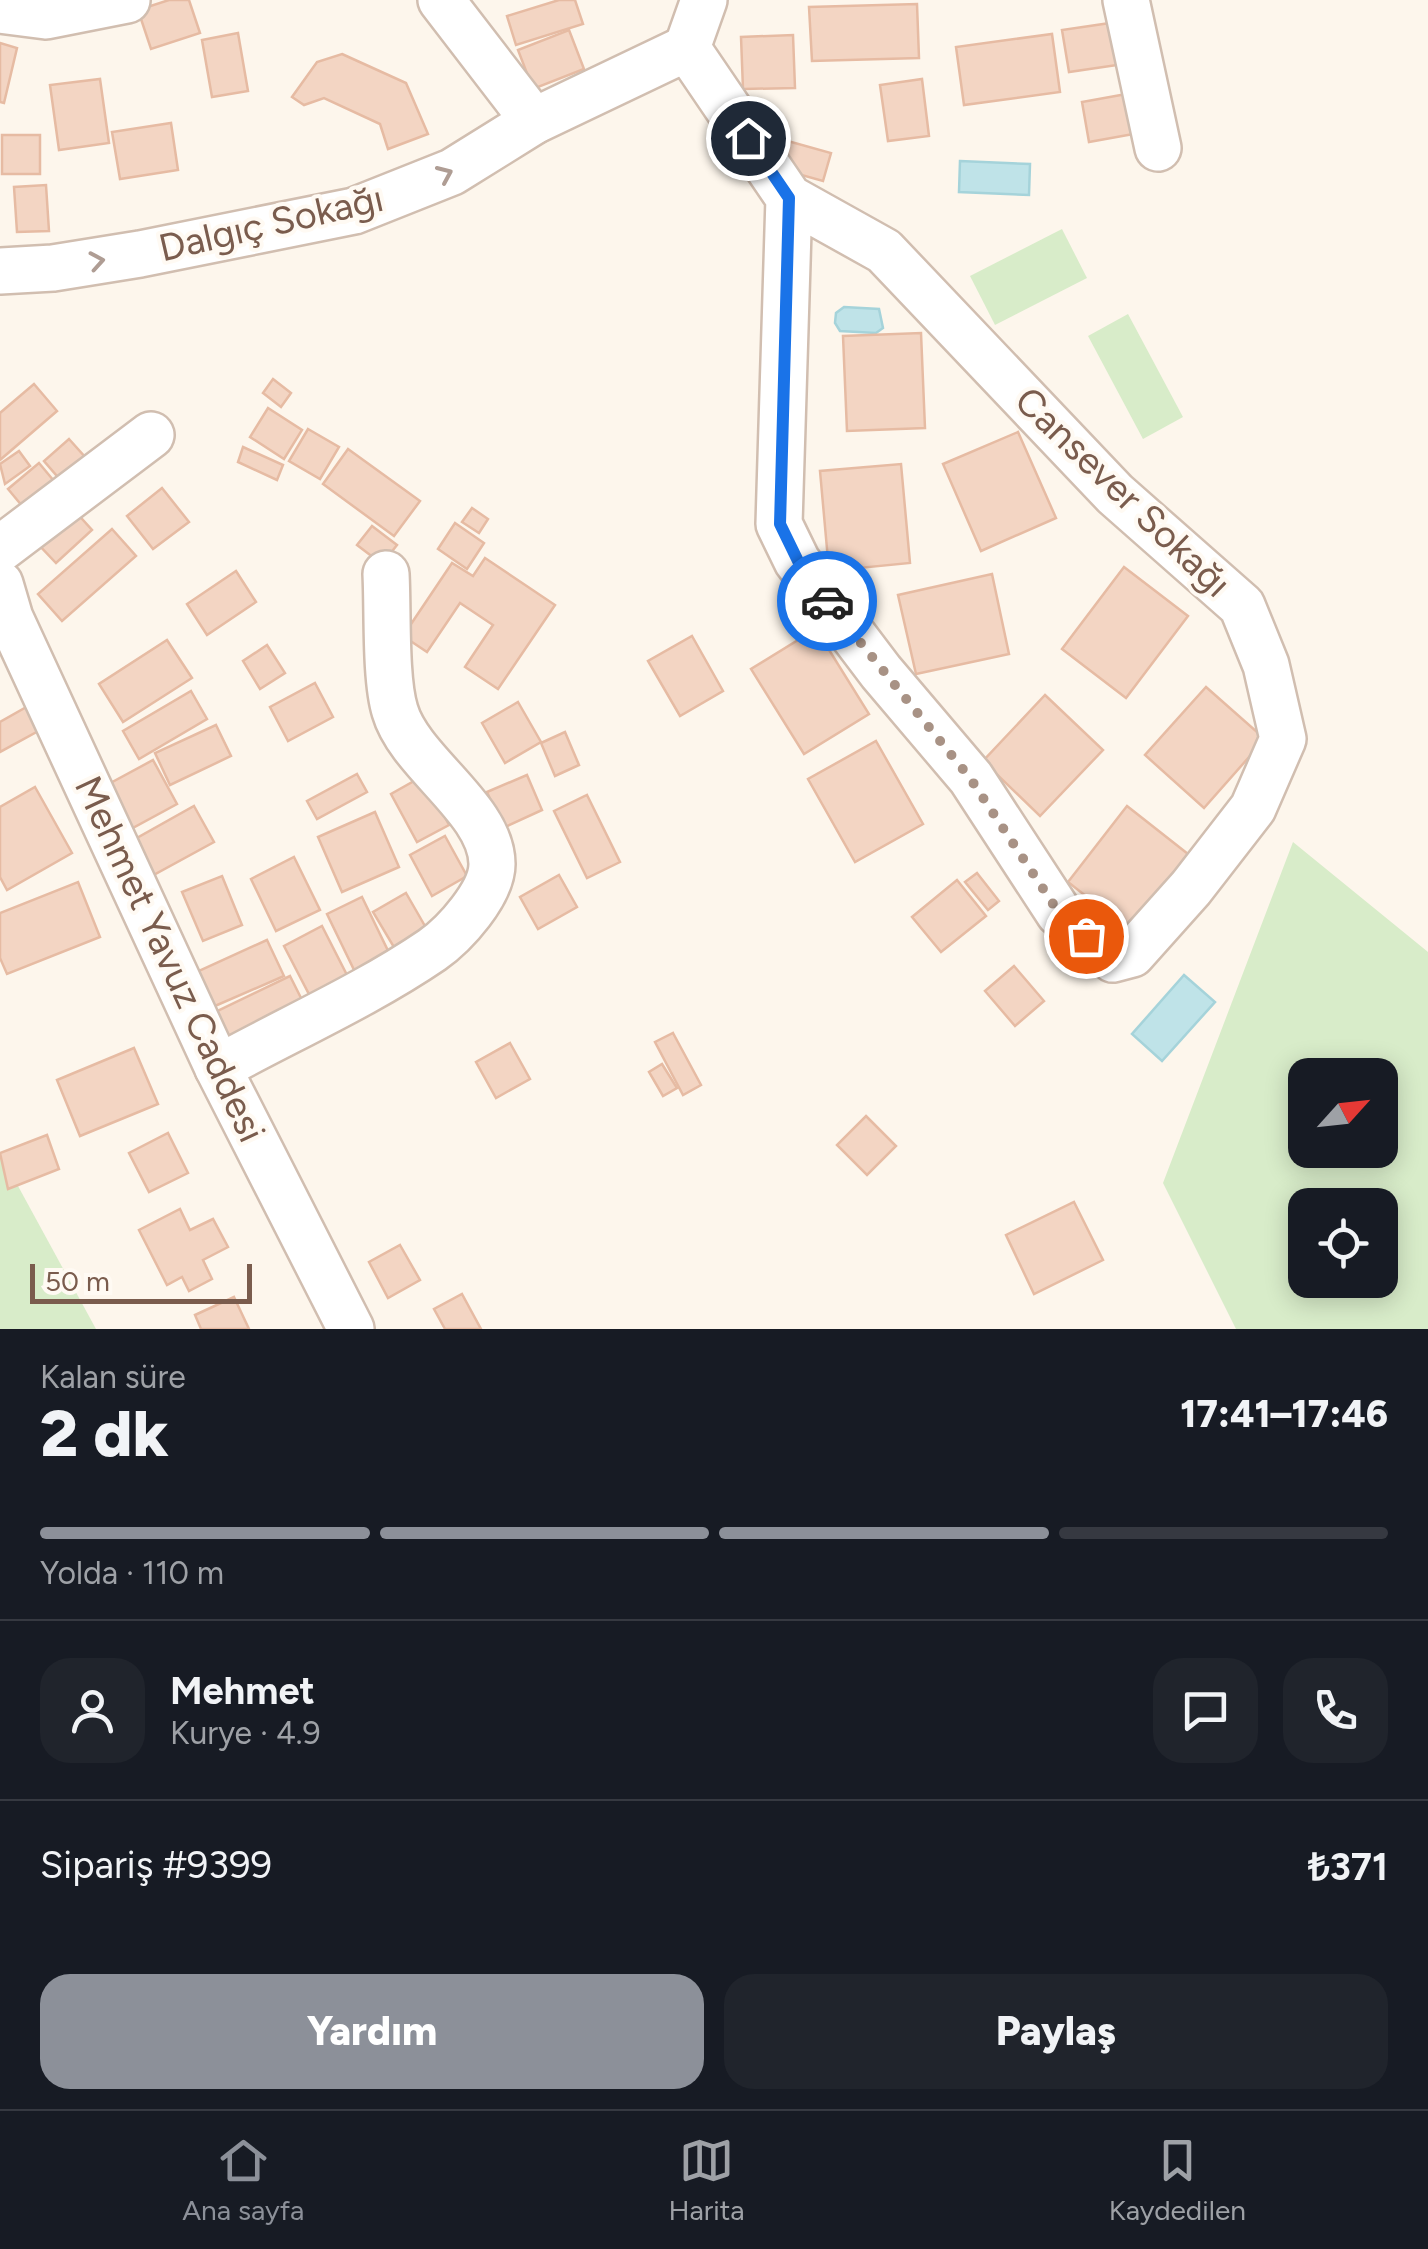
<!DOCTYPE html>
<html lang="tr">
<head>
<meta charset="utf-8">
<style>
	:root { --surface:#171b24; --page:#20242c; --text:#f1f3f6; --muted:#9ea1a6; --line:#363941; --accent:#8c9099 }
	body { margin:0; font-family:Figtree,sans-serif; background:var(--page); color:var(--text); height:100vh; display:flex; flex-direction:column; font-size:38px; white-space:nowrap }
	* { box-sizing:border-box; margin:0 }
	p { font-size:32px; color:var(--muted) }
	.icon { flex:none; width:55px; height:55px; fill:none; stroke:currentColor; stroke-width:2; stroke-linecap:round; stroke-linejoin:round }
	.map { position:relative; height:1329px; overflow:hidden }
	.panel { display:flex; flex-direction:column; background:var(--surface); flex:1 }
	.panel>* { flex:none }
	.needle { width:65px; rotate:63deg }
	.buttons { position:absolute; left:1288px; top:1058px; display:grid; gap:20px }
	.buttons a { display:grid; place-items:center; width:110px; height:110px; border-radius:20px; background:var(--surface); box-shadow:0 5px 25px #0003; font-size:50px }
	.scale { position:absolute; left:30px; bottom:25px; width:222px; box-sizing:border-box; padding-left:10px; border:5px solid #7a5c4d; border-top:0; font-size:28px; line-height:35px; white-space:nowrap; color:#7a5c4d; -webkit-text-stroke:8px #fffaf3; paint-order:stroke }
	.pin { position:absolute; display:grid; place-items:center; width:85px; height:85px; color:#fff; margin:-42px; border:5px solid #fff; border-radius:50%; box-shadow:0 2px 10px #0007 }
	.courier { position:absolute; display:grid; place-items:center; width:100px; height:100px; margin:-50px; border:8px solid #1a73e8; border-radius:50%; background:#fff; color:#222; box-shadow:0 2px 12px #0007 }
	.headline em { font-style:normal; font-weight:800 }
	.headline div { display:flex; flex-direction:column-reverse }
	.headline { display:flex; align-items:center; justify-content:space-between; height:170px; padding:0 40px }
	h1 { font-size:65px; font-weight:800; line-height:75px }
	.bar { display:grid; grid-template-columns:repeat(4,1fr); gap:15px 10px; align-content:center; height:120px; padding:0 40px }
	.bar i { height:12px; border-radius:8px; background:var(--line) }
	.bar .selected { background:var(--accent) }
	.bar p { grid-column:span 4 }
	.line { display:flex; align-items:center; gap:25px; padding:0 40px; border-top:2px solid var(--line) }
	.line div { flex:1 }
	.round { display:grid; place-items:center; flex:none; width:105px; height:105px; border-radius:30px; background:var(--page) }
	.primary-button { display:flex; gap:20px; margin-top:auto; padding:20px 40px }
	.primary-button a { flex:1; height:115px; border-radius:30px; background:var(--accent); color:#fff; font-size:40px; font-weight:800; line-height:115px; text-align:center }
	.primary-button a+a { background:var(--page); color:var(--text) }
	.dock { display:flex; justify-content:space-around; align-items:center; height:140px; border-top:2px solid var(--line); background:var(--surface); font-size:28px; color:var(--muted) }
	.dock a { display:grid; justify-items:center; gap:5px }
	.dock .selected { color:var(--accent) }
	.map>svg:first-child { display:block }
	.green { fill:#d8ecc9; fill-rule:evenodd }
	.water { fill:#bfe3e8; stroke:#a5d3da; stroke-width:2.5 }
	.building { fill:#f3d5c3; stroke:#e6bba3; stroke-width:2.5 }
	.lines { fill:none; stroke-linecap:round; stroke-linejoin:round }
	.minor-casing { stroke:#d1beb0; stroke-width:50 }
	.minor { stroke:#fff; stroke-width:45 }
	.oneway { stroke:#af9d94 }
	.done { stroke:#a89285; stroke-width:10; stroke-dasharray:0 18 }
	.route { stroke:#1a73e8; stroke-width:12 }
	.labels { text-anchor:middle; stroke-width:8; stroke-linejoin:round; paint-order:stroke }
	.street-label { font-size:38px; fill:#7a5c4d; stroke:#fffaf3 }
</style>
</head>
<body>
<div class="map">
<svg width="1428" height="1329" viewBox="0 0 1428 1329">
	<rect width="100%" height="100%" fill="#fdf6ec"/>
	<g class="green">
		<path d="M1062,229L1087,278L995,325L970,276Z"/>
		<path d="M1128,314L1183,417L1143,439L1088,336Z"/>
		<path d="M1293,842L1428,952V1329H1236L1163,1183ZM1380,1075V1150H1305V1075ZM1380,1205V1280H1305V1205Z"/>
		<path d="M0,1153L96,1329H0Z"/>
	</g>
	<g class="water">
		<path d="M960,161L1030,164L1029,195L959,192Z"/>
		<path d="M844,307L879,309L883,328L876,333L840,331L835,323L836,313Z"/>
		<path d="M1184,975L1215,1002L1162,1061L1132,1034Z"/>
	</g>
	<g class="building">
		<path d="M169,0H189L200,33L151,49L138,10Z"/>
		<path d="M559,0H575L583,24L516,45L507,16Z"/>
		<path d="M917,4L919,58L812,61L809,7Z"/>
		<path d="M1117,22L1124,64L1069,72L1062,30Z"/>
		<path d="M569,30L584,69L533,89L518,50Z"/>
		<path d="M238,33L248,91L212,97L202,40Z"/>
		<path d="M1052,34L1060,92L964,105L956,47Z"/>
		<path d="M793,35L795,88L743,89L741,37Z"/>
		<path d="M0,43L17,48L4,103L0,102Z"/>
		<path d="M342,54L406,83L428,134L388,149L380,124L324,98L304,105L292,97L317,62Z"/>
		<path d="M100,79L109,143L59,150L50,85Z"/>
		<path d="M922,79L929,136L888,141L880,85Z"/>
		<path d="M1132,93L1139,133L1089,142L1082,102Z"/>
		<path d="M171,123L178,170L120,179L112,132Z"/>
		<rect x="2" y="135" width="38" height="39"/>
		<path d="M777,138L831,153L823,181L769,166Z"/>
		<path d="M46,185L49,231L17,232L14,187Z"/>
		<path d="M921,333L925,428L847,431L843,336Z"/>
		<path d="M273,379L291,393L281,407L263,393Z"/>
		<path d="M34,384L57,411L0,460V413Z"/>
		<path d="M268,408L302,430L284,459L250,437Z"/>
		<path d="M308,429L339,447L320,479L289,461Z"/>
		<path d="M1018,432L1056,518L981,551L943,464Z"/>
		<path d="M69,439L94,467L69,490L44,461Z"/>
		<path d="M243,447L283,465L277,480L238,462Z"/>
		<path d="M348,449L420,501L394,536L323,484Z"/>
		<path d="M19,451L30,466L5,484L0,464Z"/>
		<path d="M39,463L64,493L33,519L8,489Z"/>
		<path d="M901,464L910,563L829,571L820,471Z"/>
		<path d="M162,488L189,522L153,549L127,516Z"/>
		<path d="M472,508L488,519L479,533L462,522Z"/>
		<path d="M74,510L92,530L56,563L38,544Z"/>
		<path d="M455,523L484,543L467,569L438,549Z"/>
		<path d="M372,526L397,545L382,564L357,545Z"/>
		<path d="M112,529L136,556L62,621L38,594Z"/>
		<path d="M485,558L555,605L498,689L465,667L493,625L460,603L427,652L403,636L452,563L473,576Z"/>
		<path d="M1124,567L1188,616L1126,698L1062,649Z"/>
		<path d="M236,571L256,602L207,635L187,604Z"/>
		<path d="M992,574L1009,654L916,674L898,595Z"/>
		<path d="M816,629L869,714L804,754L751,669Z"/>
		<path d="M692,636L723,691L680,716L648,661Z"/>
		<path d="M167,640L192,678L123,722L99,684Z"/>
		<path d="M267,645L285,673L260,689L243,661Z"/>
		<path d="M315,683L333,717L288,741L270,707Z"/>
		<path d="M1206,687L1265,739L1204,808L1145,755Z"/>
		<path d="M191,691L207,719L139,759L123,731Z"/>
		<path d="M1045,695L1103,750L1040,816L983,761Z"/>
		<path d="M518,702L541,742L505,763L482,723Z"/>
		<path d="M30,705L42,729L0,752V722Z"/>
		<path d="M216,725L231,756L170,785L155,753Z"/>
		<path d="M565,732L579,765L555,776L541,743Z"/>
		<path d="M876,741L923,824L855,862L808,779Z"/>
		<path d="M153,760L177,804L129,830L105,786Z"/>
		<path d="M357,774L367,792L317,819L307,801Z"/>
		<path d="M527,775L542,810L503,828L487,792Z"/>
		<path d="M423,776L449,825L417,842L391,794Z"/>
		<path d="M35,787L72,853L7,890L0,877V807Z"/>
		<path d="M587,795L620,862L587,878L554,811Z"/>
		<path d="M194,806L214,842L148,878L128,843Z"/>
		<path d="M1127,806L1188,854L1129,930L1068,882Z"/>
		<path d="M375,812L399,867L342,892L318,837Z"/>
		<path d="M445,836L467,876L432,896L410,855Z"/>
		<path d="M294,857L320,910L276,931L251,879Z"/>
		<path d="M977,873L999,901L988,910L965,882Z"/>
		<path d="M559,875L577,907L538,929L520,897Z"/>
		<path d="M222,876L242,925L203,941L182,892Z"/>
		<path d="M957,880L986,916L941,952L912,917Z"/>
		<path d="M78,882L100,937L7,974L0,958V913Z"/>
		<path d="M406,893L433,940L401,959L373,912Z"/>
		<path d="M362,897L392,959L357,976L327,914Z"/>
		<path d="M322,926L350,981L312,1000L284,946Z"/>
		<path d="M267,940L284,976L208,1009L192,974Z"/>
		<path d="M1014,966L1044,1001L1015,1026L985,991Z"/>
		<path d="M290,976L309,1014L230,1052L211,1014Z"/>
		<path d="M673,1033L701,1085L683,1095L655,1042Z"/>
		<path d="M510,1043L530,1079L496,1098L476,1062Z"/>
		<path d="M134,1048L158,1104L80,1136L57,1080Z"/>
		<path d="M662,1064L677,1088L663,1096L649,1072Z"/>
		<path d="M866,1116L896,1146L867,1175L837,1145Z"/>
		<path d="M168,1133L188,1173L149,1192L129,1153Z"/>
		<path d="M47,1135L59,1169L8,1189L0,1153Z"/>
		<path d="M1074,1202L1103,1260L1034,1294L1006,1235Z"/>
		<path d="M180,1209L190,1230L213,1219L228,1247L203,1260L212,1279L189,1291L182,1277L167,1285L139,1230Z"/>
		<path d="M400,1245L420,1280L388,1298L369,1262Z"/>
		<path d="M462,1294L481,1329H445L434,1309Z"/>
		<path d="M234,1297L249,1329H201L195,1315Z"/>
	</g>
	<g class="lines">
		<defs>
			<g id="minor">
				<path d="M441,0L534,121"/>
				<path d="M1126,0L1158,148"/>
				<path d="M0,10L46,16L127,0"/>
				<path d="M687,48L789,198L779,524L797,561L881,672L971,778L1059,913L1113,959L1132,954L1191,888L1253,808L1283,739L1266,665L1242,606L1115,494L884,251L789,198"/>
				<path d="M687,48L704,0"/>
				<path d="M0,271L53,268L140,254L354,211L452,172L534,121L687,48"/>
				<path d="M0,549L151,435"/>
				<path d="M0,584L10,618L218,1068L351,1329"/>
				<path d="M218,1068C289,1029 366,995 432,950C455,934 492,893 492,864C492,809 410,763 395,711C385,679 388,611 386,574"/>
			</g>
		</defs>
		<use href="#minor" class="minor-casing"/>
		<use href="#minor" class="minor"/>
	</g>
	<defs><path id="oneway-chevron" d="M-2-3.5L2.5 0L-2 3.5" fill="none" stroke-width="1.6" stroke-linecap="round" stroke-linejoin="round" transform="scale(2.5)"/></defs>
	<g class="oneway">
		<use href="#oneway-chevron" transform="translate(445 174) rotate(-24)"/>
		<use href="#oneway-chevron" transform="translate(97 261) rotate(-10)"/>
	</g>
	<g class="lines">
		<path class="done" d="M827,601L970,778L1059,913L1086,936"/>
		<path class="route" d="M748,138L789,198L780,524L798,561L827,601"/>
	</g>
	<g class="labels">
		<g class="street-label">
			<text transform="translate(271 223) rotate(-13)" y="13">Dalgıç Sokağı</text>
			<text transform="translate(1123 492) rotate(44)" y="13">Cansever Sokağı</text>
			<text transform="translate(170 959) rotate(65)" y="13">Mehmet Yavuz Caddesi</text>
		</g>
	</g>
</svg>
<div class="buttons">
<a><svg class="needle" viewBox="-14 -14 28 28"><path d="M0-13l5 13h-10z" fill="#e53935"/><path d="M0 13l5-13h-10z" fill="#9ea1a6"/></svg></a>
<a><svg class="icon" aria-label="locate" viewBox="0 0 24 24"><circle cx="12" cy="12" r="6"/><path d="M12 2v4M12 18v4M2 12h4M18 12h4"/></svg></a>
</div>
<div class="scale">50 m</div>
<div class="pin" style="left:1086px;top:936px;background:#ea580c"><svg class="icon" aria-label="bag" viewBox="0 0 24 24"><path d="M5 8h14l-1 12H6zM9 8a3 3 0 0 1 6 0"/></svg></div>
<div class="pin" style="left:748px;top:138px;background:#1f2937"><svg class="icon" aria-label="home" viewBox="0 0 24 24"><path d="M3 11l9-7 9 7M6 9v11h12V9"/></svg></div>
<div class="courier" style="left:827px;top:601px"><svg class="icon" aria-label="car" viewBox="0 0 24 24"><path d="M5 17H2v-5l4-1 3-4h7l3 4 3 1v5h-3M9 17h6M6 11h13"/><circle cx="7" cy="17" r="2"/><circle cx="17" cy="17" r="2"/></svg></div>
</div>
<section class="panel">
<div class="headline"><div><h1>2 dk</h1><p>Kalan süre</p></div><em>17:41–17:46</em></div>
<div class="bar"><i class="selected"></i><i class="selected"></i><i class="selected"></i><i></i><p>Yolda · 110 m</p></div>
<div class="line" style="height:180px"><a class="round"><svg class="icon" aria-label="person" viewBox="0 0 24 24"><circle cx="12" cy="8" r="4"/><path d="M4 21q1-7 8-7t8 7"/></svg></a><div><b>Mehmet</b><p>Kurye · 4.9</p></div><a class="round"><svg class="icon" aria-label="chat" viewBox="0 0 24 24"><path d="M4 5h16v11H9l-5 4z"/></svg></a><a class="round"><svg class="icon" aria-label="phone" viewBox="0 0 24 24"><path d="M5 4h4l2 5-3 2q2 4 5 5l2-3 5 2v4C11 20 4 13 5 4z"/></svg></a></div>
<div class="line" style="height:130px"><div>Sipariş #9399</div><b>₺371</b></div>
<div class="primary-button"><a>Yardım</a><a>Paylaş</a></div>
</section>
<nav class="dock">
<a class="selected"><svg class="icon" aria-label="home" viewBox="0 0 24 24"><path d="M3 11l9-7 9 7M6 9v11h12V9"/></svg>Ana sayfa</a>
<a><svg class="icon" aria-label="map" viewBox="0 0 24 24"><path d="M3 6l6-2 6 2 6-2v14l-6 2-6-2-6 2zM9 4v14M15 6v14"/></svg>Harita</a>
<a><svg class="icon" aria-label="saved" viewBox="0 0 24 24"><path d="M7 4h10v16l-5-4-5 4z"/></svg>Kaydedilen</a>
</nav>
</body>
</html>
